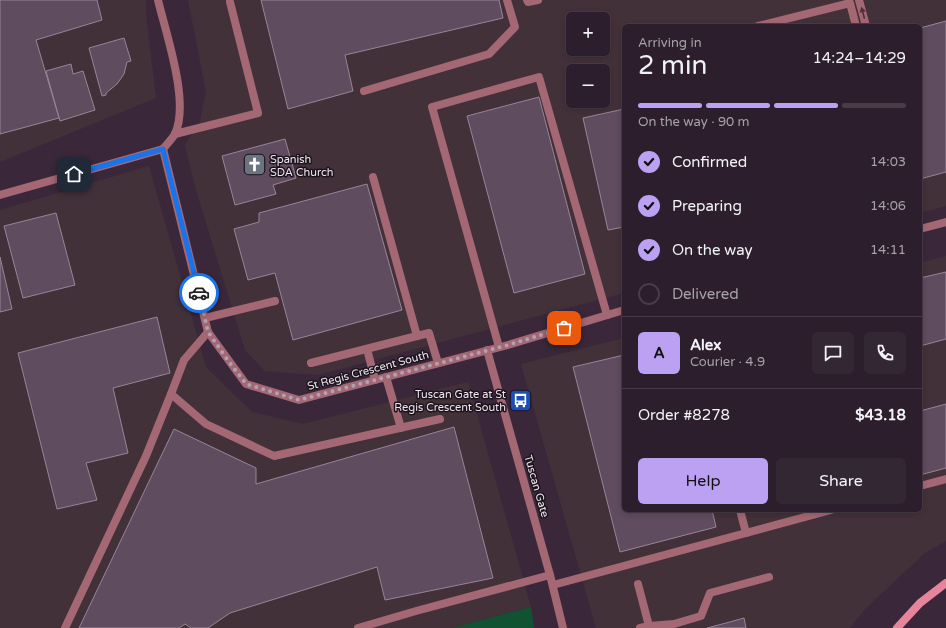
<!DOCTYPE html>
<html lang="en">
<head>
<meta charset="utf-8">
<style>
	:root { --surface:#2c1e2c; --page:#342734; --text:#f1f3f6; --muted:#a6a2a9; --line:#483c48; --accent:#bca0f2 }
	body { margin:0; font-family:"Varela Round",sans-serif; background:var(--page); color:var(--text); height:100vh; display:flex; flex-direction:column; font-size:15px; white-space:nowrap }
	* { box-sizing:border-box; margin:0 }
	p { font-size:13px; color:var(--muted) }
	.icon { flex:none; width:22px; height:22px; fill:none; stroke:currentColor; stroke-width:2; stroke-linecap:round; stroke-linejoin:round }
	.map { position:relative; flex:1; overflow:hidden }
	.details { position:absolute; left:622px; top:24px; width:300px; height:488px; display:flex; flex-direction:column; background:var(--surface); border-radius:6px; box-shadow:0 2px 6px #0003,0 0 0 1px var(--line) }
	.details>* { flex:none }
	.fabs { position:absolute; left:566px; top:12px; display:grid; gap:8px }
	.fabs a { display:grid; place-items:center; width:44px; height:44px; border-radius:6px; background:var(--surface); box-shadow:0 2px 6px #0003,0 0 0 1px var(--line); font-size:20px }
	.pin { position:absolute; display:grid; place-items:center; width:34px; height:34px; color:#fff; margin:-17px; border-radius:8px; box-shadow:0 2px 6px #0006 }
	.courier { position:absolute; display:grid; place-items:center; width:40px; height:40px; margin:-20px; border:3px solid #1a73e8; border-radius:50%; background:#fff; color:#222; box-shadow:0 1px 5px #0007 }
	.head em { font-style:normal; font-weight:600 }
	.head div { display:flex; flex-direction:column-reverse }
	.head { display:flex; align-items:center; justify-content:space-between; height:68px; padding:0 16px }
	h1 { font-size:26px; font-weight:600; line-height:30px }
	.bar { display:grid; grid-template-columns:repeat(4,1fr); gap:6px 4px; align-content:center; height:48px; padding:0 16px }
	.bar i { height:5px; border-radius:3px; background:var(--line) }
	.bar .active { background:var(--accent) }
	.bar p { grid-column:span 4 }
	.line { display:flex; align-items:center; gap:10px; padding:0 16px; border-top:1px solid var(--line) }
	.line div { flex:1 }
	.round { display:grid; place-items:center; flex:none; width:42px; height:42px; border-radius:6px; background:var(--page) }
	ol { padding:0 16px; list-style:none }
	li { display:flex; align-items:center; gap:12px; height:44px }
	li p { margin-inline-start:auto }
	li .icon { padding:4px; border-radius:50%; background:var(--accent); color:#111; stroke-width:4 }
	li:last-child { color:var(--muted) }
	li i { width:22px; height:22px; border:2px solid var(--line); border-radius:50% }
	.cta { display:flex; gap:8px; margin-top:auto; padding:8px 16px }
	.cta a { flex:1; height:46px; border-radius:6px; background:var(--accent); color:#111; font-size:16px; font-weight:600; line-height:46px; text-align:center }
	.cta a+a { background:var(--page); color:var(--text) }
	.map>svg:first-child { display:block }
	.industrial { fill:#433139; fill-rule:evenodd }
	.green { fill:#0f5332 }
	.building { fill:#5f4c5f; stroke:#998498 }
	.lines { fill:none; stroke-linecap:round; stroke-linejoin:round }
	.lane { stroke:#a46774; stroke-width:8 }
	.street { stroke:#a46774; stroke-width:8 }
	.secondary { stroke:#e5849a; stroke-width:8 }
	.oneway { fill:#4c313b }
	.done { stroke:#b0a2b0; stroke-width:4; stroke-dasharray:0 7.2 }
	.route { stroke:#1a73e8; stroke-width:5 }
	.labels { text-anchor:middle; stroke-width:3; stroke-linejoin:round; paint-order:stroke }
	.poi-label { font-size:11px; fill:#efe4ef; stroke:#1c141c; text-anchor:start }
	.street-label { font-size:11px; fill:#efe4ef; stroke:#1c141c }
</style>
</head>
<body>
<div class="map">
<svg width="946" height="628" viewBox="0 0 946 628">
	<rect width="100%" height="100%" fill="#3a283a"/>
	<g class="industrial">
		<path d="M0,0H146V14L156,98L0,162Z"/>
		<path d="M188,0H946V206L920,213V26H624V293L318,375L265,371L245,350L195,187L185,145L200,122L206,92ZM573,19H603V49H573ZM573,71H603V101H573Z"/>
		<path d="M149,166L206,367L252,412L303,424L468,382L531,607L452,628H0V210Z"/>
		<path d="M946,256V541L925,553L865,609L850,628H596L521,364L624,338V510H920V263Z"/>
	</g>
	<path class="green" d="M531,607L534,628H452Z"/>
	<g class="building">
		<path d="M0,0H97L102,20L36,40L59,118L0,134Z"/>
		<path d="M261,0H499L503,18L345,55L353,91L288,109Z"/>
		<path d="M946,21V172L920,179V28Z"/>
		<path d="M124,38L131,61L127,62L124,74L117,84L106,93V95L102,96L89,48Z"/>
		<path d="M71,64L73,74L83,71L95,110L60,121L46,71Z"/>
		<path d="M539,97L585,274L514,293L467,116Z"/>
		<path d="M624,109V227L608,230L583,118Z"/>
		<path d="M285,139L296,178L273,185L276,194L235,205L222,156Z"/>
		<path d="M367,184L402,310L293,340L275,273L248,280L234,229L259,222V213Z"/>
		<path d="M56,213L75,285L23,298L4,226Z"/>
		<path d="M0,257L12,309L0,312Z"/>
		<path d="M946,272V339L920,346V278Z"/>
		<path d="M157,317L170,373L113,388L128,453L86,463L97,500L57,509L18,353Z"/>
		<path d="M624,355V510H712L716,527L620,552L573,367Z"/>
		<path d="M946,404V468L920,475V411Z"/>
		<path d="M454,427L493,578L385,600L377,567L230,613L208,628H191L185,624L179,628H79L174,429L256,468V484Z"/>
		<path d="M744,618L746,628H707L726,623Z"/>
	</g>
	<g class="lines">
		<g class="lane">
			<path d="M527,0L528,2L538,0"/>
			<path d="M859,0L866,26"/>
			<path d="M758,26L850,3L856,26"/>
			<path d="M364,91L489,54L515,27L507,0"/>
			<path d="M175,134L258,113L230,2"/>
			<path d="M205,318L275,301"/>
			<path d="M208,332L184,360L171,394L206,424L274,456L440,419"/>
			<path d="M417,336L429,333L438,363"/>
			<path d="M499,347L432,107L539,77L607,315"/>
			<path d="M367,349L375,380"/>
			<path d="M311,363L417,336L373,177"/>
			<path d="M386,377L401,428"/>
			<path d="M920,486L946,479"/>
			<path d="M740,510L746,533"/>
			<path d="M638,584L649,626L640,628"/>
			<path d="M553,585L831,510"/>
			<path d="M649,626L674,624L701,616L710,593L769,577"/>
			<path d="M65,628L146,456L171,394"/>
			<path d="M358,628L416,611L550,575"/>
		</g>
		<g class="street">
			<path d="M158,0C166,34 190,102 175,134C172,139 167,144 163,149"/>
			<path d="M163,149L208,332L246,384L299,400L508,345L624,310"/>
			<path d="M0,195L163,149"/>
			<path d="M920,229L946,222"/>
			<path d="M487,350L550,575L563,628"/>
		</g>
		<path class="secondary" d="M897,628L920,603L946,583"/>
	</g>
	<defs><path id="oneway-solid" d="M-6-.8H1V-3.2L6.5 0L1 3.2V.8H-6Z"/></defs>
	<use class="oneway" href="#oneway-solid" transform="translate(863 13) rotate(-105)"/>
	<g class="lines">
		<path class="done" d="M199,293L208,332L227,359L246,384L299,400L508,345L564,328"/>
		<path class="route" d="M74,174L163,149L199,293"/>
	</g>
	<defs>
		<symbol id="church-square" viewBox="-11 -11 22 22"><rect x="-9" y="-9" width="18" height="18" rx="4" fill="#6b7280" stroke="#1c141c"/><path d="M-1.2-6h2.4v3.5h3.3v2.4h-3.3V6h-2.4V-.1h-3.3v-2.4h3.3Z" fill="#fff"/></symbol>
		<symbol id="bus-square" viewBox="-11 -11 22 22"><rect x="-9" y="-9" width="18" height="18" rx="4" fill="#1a4fb4" stroke="#1c141c"/><path d="M-5-6H5V4H4V6H2V4H-2V6H-4V4H-5ZM-3.5-4V0h7V-4ZM-3.5 1.2v1.5H-2V1.2ZM2 1.2v1.5H3.5V1.2Z" fill="#fff"/></symbol>
	</defs>
	<g fill-rule="evenodd">
		<use href="#church-square" x="242" y="152" width="25" height="25"/>
		<use href="#bus-square" x="508" y="388" width="25" height="25"/>
	</g>
	<g class="labels">
		<g class="poi-label">
			<text x="270" y="163">Spanish<tspan x="270" dy="13">SDA Church</tspan></text>
			<text x="506" y="398" text-anchor="end">Tuscan Gate at St<tspan x="506" dy="13">Regis Crescent South</tspan></text>
		</g>
		<g class="street-label">
			<text transform="translate(368 370) rotate(-15)" y="4">St Regis Crescent South</text>
			<text transform="translate(537 486) rotate(74)" y="4">Tuscan Gate</text>
		</g>
	</g>
</svg>
<div class="fabs">
<a>+</a>
<a>−</a>
</div>
<div class="pin" style="left:564px;top:328px;background:#ea580c"><svg class="icon" aria-label="bag" viewBox="0 0 24 24"><path d="M5 8h14l-1 12H6zM9 8a3 3 0 0 1 6 0"/></svg></div>
<div class="pin" style="left:74px;top:174px;background:#1f2937"><svg class="icon" aria-label="home" viewBox="0 0 24 24"><path d="M3 11l9-7 9 7M6 9v11h12V9"/></svg></div>
<div class="courier" style="left:199px;top:293px"><svg class="icon" aria-label="car" viewBox="0 0 24 24"><path d="M5 17H2v-5l4-1 3-4h7l3 4 3 1v5h-3M9 17h6M6 11h13"/><circle cx="7" cy="17" r="2"/><circle cx="17" cy="17" r="2"/></svg></div>
<section class="details">
<div class="head"><div><h1>2 min</h1><p>Arriving in</p></div><em>14:24–14:29</em></div>
<div class="bar"><i class="active"></i><i class="active"></i><i class="active"></i><i></i><p>On the way · 90 m</p></div>
<ol>
<li><svg class="icon" aria-label="check" viewBox="0 0 24 24"><path d="M5 12l5 5 9-10"/></svg>Confirmed<p>14:03</p></li>
<li><svg class="icon" aria-label="check" viewBox="0 0 24 24"><path d="M5 12l5 5 9-10"/></svg>Preparing<p>14:06</p></li>
<li><svg class="icon" aria-label="check" viewBox="0 0 24 24"><path d="M5 12l5 5 9-10"/></svg>On the way<p>14:11</p></li>
<li><i></i>Delivered</li>
</ol>
<div class="line" style="height:72px"><b class="round" style="background:var(--accent);color:#111">A</b><div><b>Alex</b><p>Courier · 4.9</p></div><a class="round"><svg class="icon" aria-label="chat" viewBox="0 0 24 24"><path d="M4 5h16v11H9l-5 4z"/></svg></a><a class="round"><svg class="icon" aria-label="phone" viewBox="0 0 24 24"><path d="M5 4h4l2 5-3 2q2 4 5 5l2-3 5 2v4C11 20 4 13 5 4z"/></svg></a></div>
<div class="line" style="height:52px"><div>Order #8278</div><b>$43.18</b></div>
<div class="cta"><a>Help</a><a>Share</a></div>
</section>
</div>
</body>
</html>
